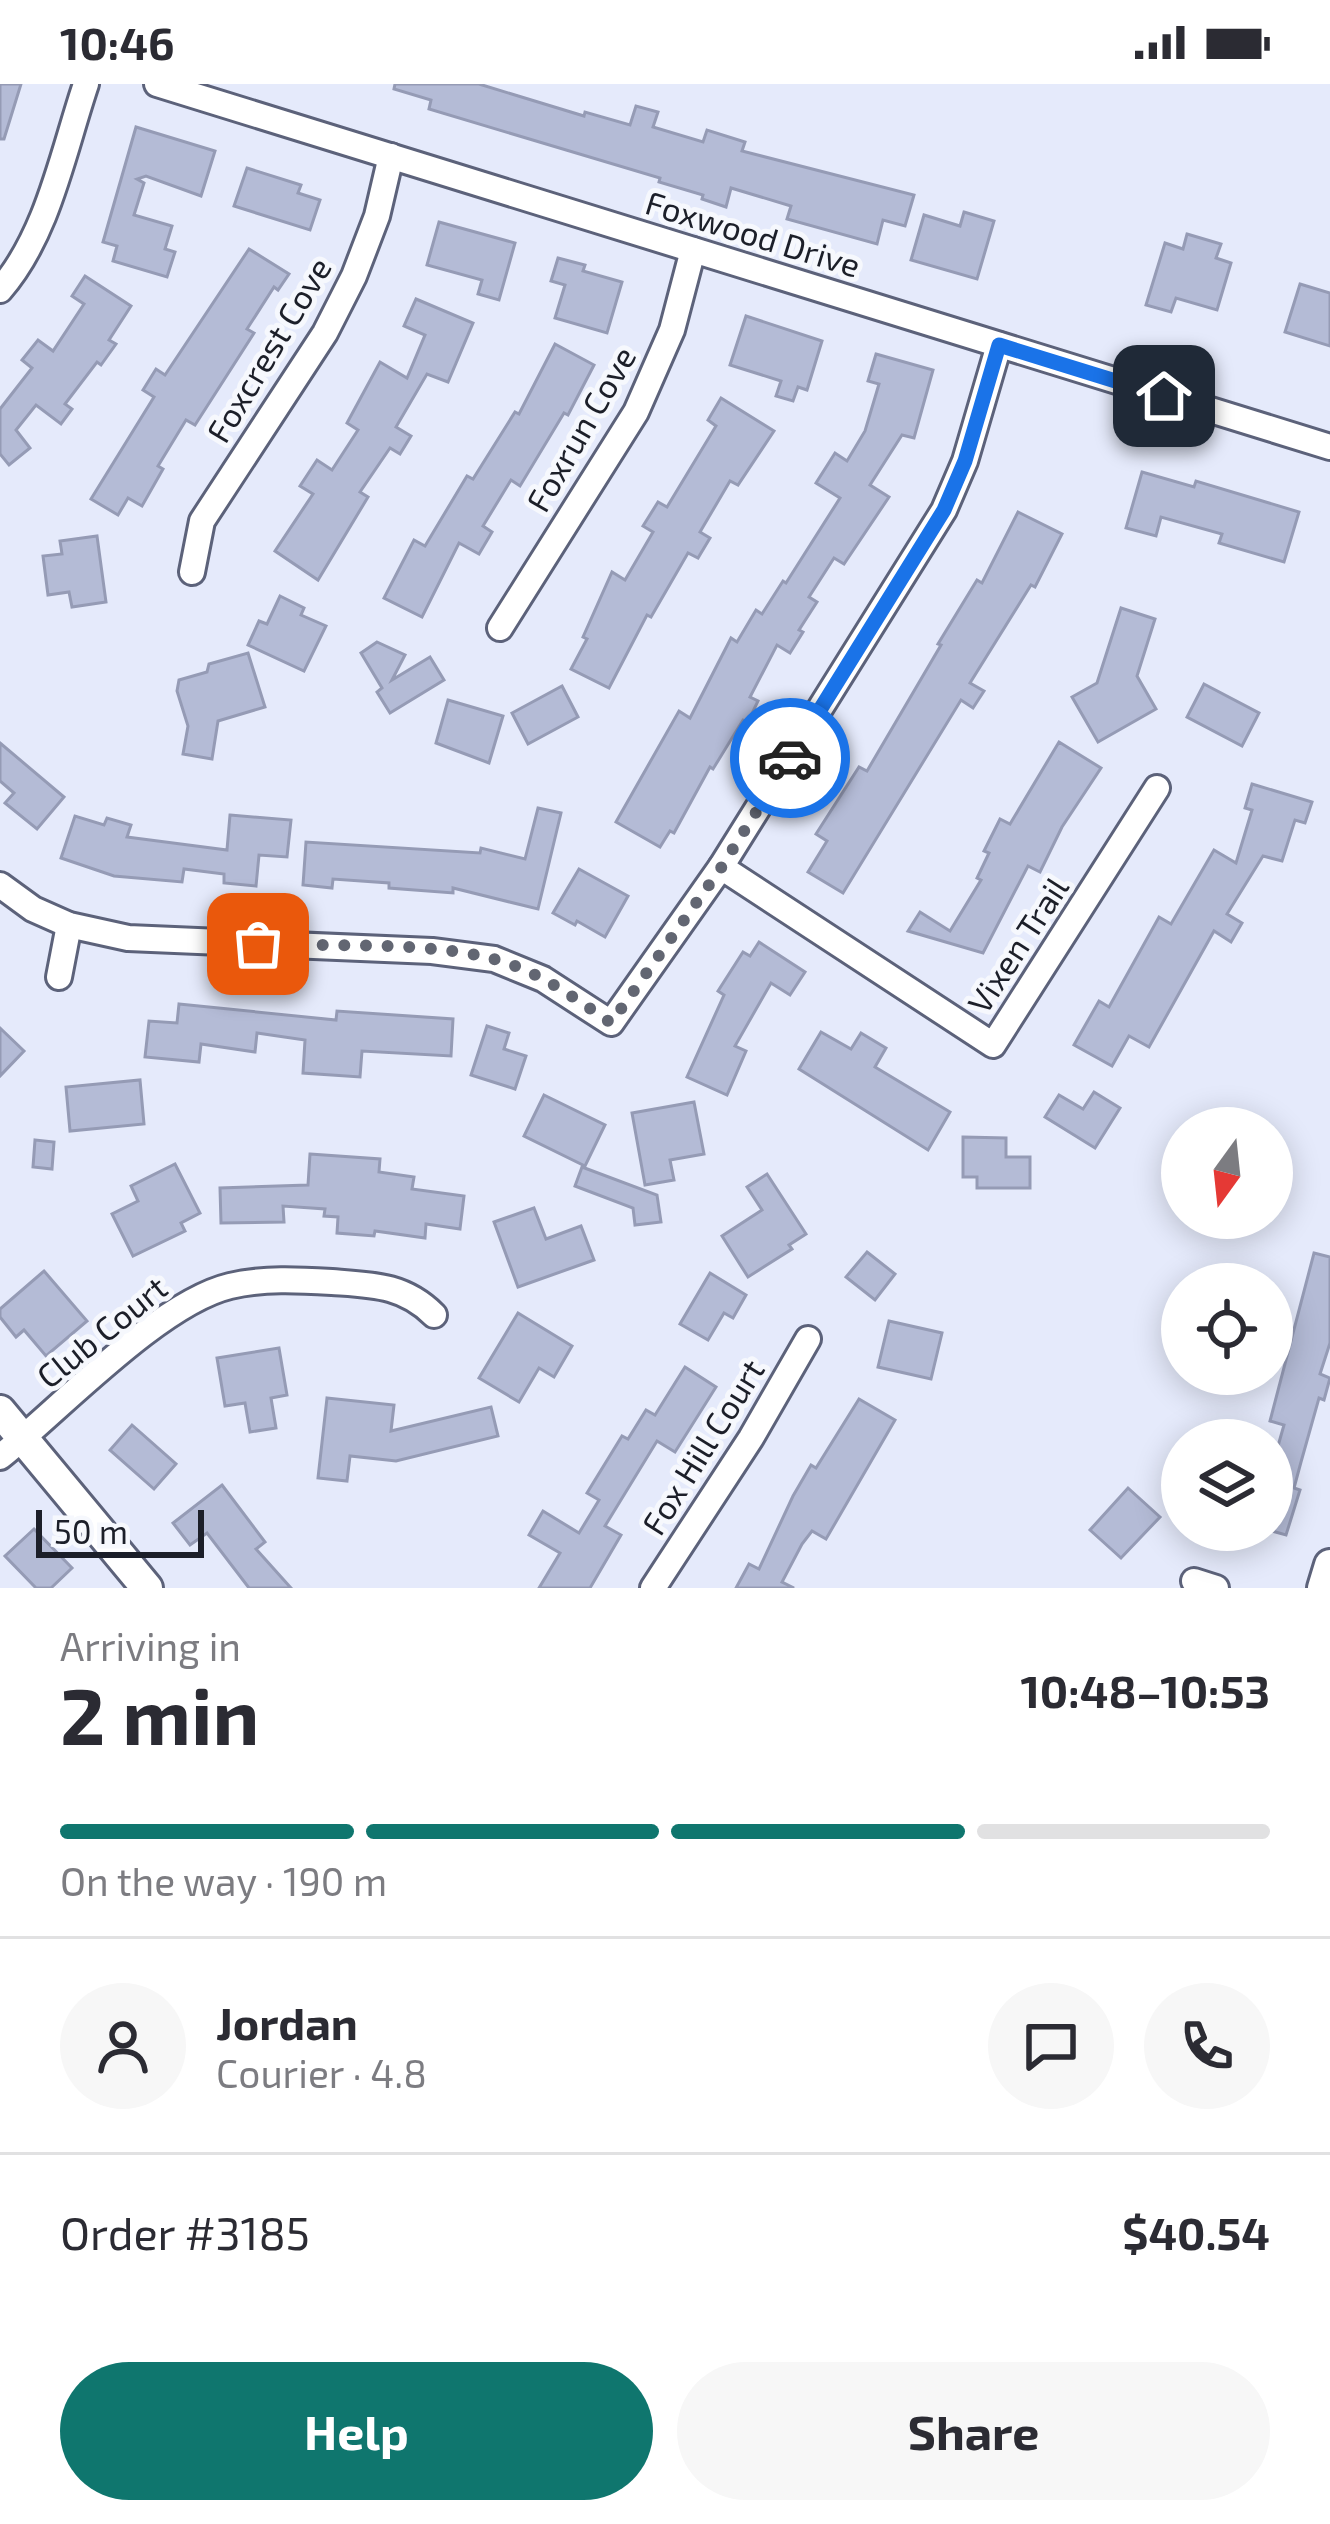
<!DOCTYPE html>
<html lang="en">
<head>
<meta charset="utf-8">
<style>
	:root { --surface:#fff; --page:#f7f7f7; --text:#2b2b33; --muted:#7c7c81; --line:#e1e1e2; --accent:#0f766e }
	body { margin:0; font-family:"Exo 2",sans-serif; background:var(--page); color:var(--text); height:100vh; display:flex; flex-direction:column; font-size:45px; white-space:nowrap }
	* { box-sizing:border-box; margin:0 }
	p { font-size:39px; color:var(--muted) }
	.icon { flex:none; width:66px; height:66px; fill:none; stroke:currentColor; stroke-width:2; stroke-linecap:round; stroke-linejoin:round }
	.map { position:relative; height:1504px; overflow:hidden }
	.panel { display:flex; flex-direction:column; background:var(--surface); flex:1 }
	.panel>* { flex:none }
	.needle { width:78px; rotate:195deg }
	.tools { position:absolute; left:1161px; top:1023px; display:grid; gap:24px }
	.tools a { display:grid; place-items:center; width:132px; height:132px; border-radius:50%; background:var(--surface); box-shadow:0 6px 30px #0003; font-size:60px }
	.scale { position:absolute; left:36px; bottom:30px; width:168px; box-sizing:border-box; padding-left:12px; border:6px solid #1c1f29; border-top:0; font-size:33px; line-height:42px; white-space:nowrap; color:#1c1f29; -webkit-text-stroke:9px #f6f8fd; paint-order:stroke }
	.pin { position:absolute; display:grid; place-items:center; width:102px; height:102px; color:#fff; margin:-51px; border-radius:24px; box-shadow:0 6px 18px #0006 }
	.courier { position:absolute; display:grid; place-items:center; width:120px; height:120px; margin:-60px; border:9px solid #1a73e8; border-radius:50%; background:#fff; color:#222; box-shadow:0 3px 15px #0007 }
	.head em { font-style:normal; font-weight:700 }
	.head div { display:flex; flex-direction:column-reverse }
	.head { display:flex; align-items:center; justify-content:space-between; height:204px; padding:0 60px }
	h1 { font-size:78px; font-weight:700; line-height:90px }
	.bar { display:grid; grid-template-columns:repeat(4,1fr); gap:18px 12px; align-content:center; height:144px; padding:0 60px }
	.bar i { height:15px; border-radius:9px; background:var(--line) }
	.bar .on { background:var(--accent) }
	.bar p { grid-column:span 4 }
	.line { display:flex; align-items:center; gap:30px; padding:0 60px; border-top:3px solid var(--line) }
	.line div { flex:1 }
	.round { display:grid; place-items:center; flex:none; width:126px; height:126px; border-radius:63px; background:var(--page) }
	.cta { display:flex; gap:24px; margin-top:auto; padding:24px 60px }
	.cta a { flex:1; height:138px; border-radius:72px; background:var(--accent); color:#fff; font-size:48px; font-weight:700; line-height:138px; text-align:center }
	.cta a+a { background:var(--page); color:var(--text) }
	.status { display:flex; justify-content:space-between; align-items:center; height:84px; padding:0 60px; background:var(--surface); direction:ltr }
	.status svg { height:33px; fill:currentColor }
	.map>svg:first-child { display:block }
	.building { fill:#b4bbd6; stroke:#959bb5; stroke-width:3 }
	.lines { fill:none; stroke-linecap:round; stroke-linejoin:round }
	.minor-casing { stroke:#5c627a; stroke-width:30 }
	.tertiary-casing { stroke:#5c627a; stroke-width:36 }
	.minor { stroke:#fff; stroke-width:24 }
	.tertiary { stroke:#fff; stroke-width:30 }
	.done { stroke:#626672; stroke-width:12; stroke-dasharray:0 21.6 }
	.route { stroke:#1a73e8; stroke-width:15 }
	.labels { text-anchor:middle; stroke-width:10; stroke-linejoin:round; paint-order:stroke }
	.street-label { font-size:33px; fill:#1c1f29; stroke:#f6f8fd }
</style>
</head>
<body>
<div class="status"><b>10:46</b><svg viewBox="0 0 49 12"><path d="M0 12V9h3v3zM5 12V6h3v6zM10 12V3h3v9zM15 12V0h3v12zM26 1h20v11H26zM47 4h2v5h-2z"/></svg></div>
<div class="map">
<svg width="1330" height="1504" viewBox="0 0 1330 1504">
	<rect width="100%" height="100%" fill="#e5eafb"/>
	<g class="building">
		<path d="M0,0H21L4,55H0Z"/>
		<path d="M395,0H479L584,32L585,28L630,41L636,22L658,28L653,43L703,58L707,46L745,58L742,67L914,111L905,142L883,136L877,160L787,135L791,122L731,104L726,123L702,115L703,111L659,98L660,94L429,25L431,16L394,5Z"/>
		<path d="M136,43L215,67L201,112L146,92L137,95L144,99L134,131L172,142L165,165L175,168L167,193L113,177L117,162L103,158Z"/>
		<path d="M247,84L301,101L298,109L320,116L310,146L234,122Z"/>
		<path d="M964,128L994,137L977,195L911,176L924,131L960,142Z"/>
		<path d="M439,138L515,159L499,216L478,210L482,196L427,181Z"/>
		<path d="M1187,150L1221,160L1216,174L1231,179L1217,226L1176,214L1171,228L1146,221L1165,159L1183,165Z"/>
		<path d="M249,165L289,190L278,206L274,203L247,245L254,249L195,341L186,336L158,382L163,385L142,422L128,414L118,431L91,415L154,313L143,306L156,285L165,291Z"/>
		<path d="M558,174L585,181L583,187L622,198L607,249L555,234L565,201L551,197Z"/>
		<path d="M85,192L131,222L109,256L116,260L101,281L97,278L65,320L72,325L61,340L36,321L16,346L30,364L9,381L0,370V325L32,284L22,276L38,256L53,267L84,220L72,212Z"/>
		<path d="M1300,200L1330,209V262L1285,248Z"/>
		<path d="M416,215L473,239L448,298L427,290L396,343L411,352L400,370L390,364L360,408L368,413L318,496L275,467L313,410L300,402L317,376L332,386L358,346L347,339L380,278L407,294L425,251L404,242Z"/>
		<path d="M746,232L822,257L807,306L798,303L793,317L776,312L781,297L730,281Z"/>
		<path d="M555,260L594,281L568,331L564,329L520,402L511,396L483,442L492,448L479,470L459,459L422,533L384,514L414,456L425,462L467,392L473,395L515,328L519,330Z"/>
		<path d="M876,270L933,286L914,354L902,351L870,401L889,413L844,480L834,474L809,513L817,518L799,546L803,548L790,569L777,561L750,613L758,617L748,638L743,636L713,685L710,683L674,749L670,747L660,763L616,738L679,627L690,634L731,554L737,558L756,526L762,530L783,497L786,499L840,414L816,399L835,369L847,377L865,347L879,300L868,297Z"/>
		<path d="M721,314L774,347L738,401L730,397L700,448L710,454L698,474L688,469L651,533L647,531L609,604L571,585L587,555L583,553L612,488L625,496L653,448L643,442L658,418L667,423L716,342L708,336Z"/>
		<path d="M1142,388L1194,403L1196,397L1299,428L1284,478L1219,459L1222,450L1161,433L1156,452L1126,444Z"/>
		<path d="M1018,428L1062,450L1035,503L1031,501L970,599L984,607L973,624L961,616L843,809L808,788L827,757L816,750L859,683L867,687L941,561L938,560L977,496L982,499Z"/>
		<path d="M97,452L106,518L72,523L69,508L48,511L43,472L62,470L60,457Z"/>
		<path d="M280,512L304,524L301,531L326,542L304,587L248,561L259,537L267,540Z"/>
		<path d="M1121,524L1155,535L1137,592L1156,625L1098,658L1072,613L1097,599Z"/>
		<path d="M377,558L405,571L392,596L430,573L444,596L390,629L377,608L382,604L361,569Z"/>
		<path d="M248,569L265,623L218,637L212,675L183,670L188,642L177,607L179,596L207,588L209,580Z"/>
		<path d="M1204,600L1259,629L1242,662L1187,633Z"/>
		<path d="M562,602L578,633L528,660L512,629Z"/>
		<path d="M448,616L503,632L489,679L436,659Z"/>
		<path d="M1059,658L1101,684L1062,743L1040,788L1028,782L983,869L908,847L920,828L950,847L981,796L977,794L989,769L984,767L1000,735L1010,740Z"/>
		<path d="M0,659L64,713L37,745L5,719L14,709L0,697Z"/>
		<path d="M1252,700L1312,718L1305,739L1295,736L1282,777L1263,772L1227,830L1242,839L1231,858L1214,847L1149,963L1129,952L1112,982L1074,961L1099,917L1109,923L1159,833L1171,840L1214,766L1236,779L1252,726L1245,724Z"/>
		<path d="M538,724L561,729L538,825L453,804V809L389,804V799L333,795L332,804L303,801L306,758L480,769L481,764L525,775Z"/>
		<path d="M230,731L291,736L287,773L259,771L256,802L224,799V790L184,785L182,798L114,792L61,774L75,732L104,741L107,734L131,741L127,753L227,766Z"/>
		<path d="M579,785L628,812L605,853L577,837L575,841L553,829Z"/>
		<path d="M759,858L805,888L790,911L771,899L735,962L746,967L727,1011L687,993L724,911L718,907L743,868L750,872Z"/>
		<path d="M179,920L336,936L337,927L453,935L451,972L362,967L360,993L303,989L305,956L257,949L255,968L201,960L199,978L145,973L149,937L177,939Z"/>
		<path d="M487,942L509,949L504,965L526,972L515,1005L471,991Z"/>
		<path d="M0,944L24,967L0,992Z"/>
		<path d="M821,948L851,965L861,949L886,964L875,983L950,1028L928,1066L799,985Z"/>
		<path d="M140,996L144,1040L70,1047L66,1003Z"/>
		<path d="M1094,1008L1120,1024L1095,1064L1045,1033L1059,1011L1083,1025Z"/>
		<path d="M544,1011L605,1041L585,1082L524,1052Z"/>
		<path d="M694,1018L704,1070L670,1076L674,1096L645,1101L632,1029Z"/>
		<path d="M963,1053L1006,1054V1073H1030V1104H977V1093H963Z"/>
		<path d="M35,1056L54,1058L52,1085L33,1083Z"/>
		<path d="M310,1070L380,1075L379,1088L414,1093L412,1105L464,1112L460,1145L426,1140L425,1154L375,1147L374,1152L337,1149L338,1133L324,1132L325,1125L283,1122L284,1138L221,1139L220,1104L308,1101Z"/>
		<path d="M175,1080L200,1129L181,1139L185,1147L133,1172L112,1130L138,1117L131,1102Z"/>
		<path d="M582,1083L657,1111L661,1138L635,1141L633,1124L575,1102Z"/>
		<path d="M767,1090L806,1150L789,1161L792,1165L748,1193L722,1152L762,1126L747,1103Z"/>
		<path d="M534,1124L546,1155L581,1142L594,1176L518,1203L494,1138Z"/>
		<path d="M867,1168L895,1190L875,1216L846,1193Z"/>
		<path d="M1314,1169L1330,1173V1259L1320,1290L1330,1294L1324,1316L1319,1314L1301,1378L1294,1404L1300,1406L1286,1451L1272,1447V1383L1284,1341L1270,1337Z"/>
		<path d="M44,1187L87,1237L46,1272L24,1246L16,1253L0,1233V1225Z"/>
		<path d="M710,1189L746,1211L733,1234L724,1229L708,1256L680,1240Z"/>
		<path d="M518,1229L572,1262L554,1293L539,1284L519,1318L479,1294Z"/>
		<path d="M889,1237L942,1249L931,1295L878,1283Z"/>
		<path d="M279,1264L287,1311L271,1314L276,1344L250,1348L245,1319L225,1322L217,1274Z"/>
		<path d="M685,1283L716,1303L675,1368L657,1357L605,1442L621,1451L590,1504H539L560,1469L529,1451L543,1427L579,1449L599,1416L587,1409L622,1352L628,1355L646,1326L655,1331Z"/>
		<path d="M327,1314L394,1321L391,1347L491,1323L498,1352L396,1377L350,1372L347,1397L318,1394Z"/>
		<path d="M859,1315L895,1336L826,1455L812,1447L802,1460L782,1498L794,1504H736L749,1480L759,1485L793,1412L811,1381L816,1384Z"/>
		<path d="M132,1341L176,1380L154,1405L110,1366Z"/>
		<path d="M222,1401L265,1458L256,1465L291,1504H249L207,1449L190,1461L173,1439Z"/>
		<path d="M1128,1404L1160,1433L1121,1474L1090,1446Z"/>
		<path d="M34,1445L72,1484L51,1504H36L5,1472Z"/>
	</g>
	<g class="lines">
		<defs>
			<g id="minor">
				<path d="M157,0L1330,363"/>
				<path d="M0,206C48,151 63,68 86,0"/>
				<path d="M192,488L202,437L325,249L354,192L377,132L391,72"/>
				<path d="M500,544L636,328L672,246L693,166"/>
				<path d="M721,783L993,961L1157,704"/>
				<path d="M0,801L33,825L69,841L128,854L432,867L494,875L543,895L611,939L721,783L944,426L965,377L999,261"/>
				<path d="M59,893L69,841"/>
				<path d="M0,1373C60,1325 159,1219 230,1202C264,1194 298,1196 332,1198C373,1201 404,1201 434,1231"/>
				<path d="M1194,1497L1216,1504"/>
				<path d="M653,1504L751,1354L808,1255"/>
			</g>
			<g id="tertiary">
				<path d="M0,1327L147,1504"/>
				<path d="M1323,1504L1330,1481"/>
			</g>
		</defs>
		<use href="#minor" class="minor-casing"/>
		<use href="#tertiary" class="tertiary-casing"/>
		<use href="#minor" class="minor"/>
		<use href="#tertiary" class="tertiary"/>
	</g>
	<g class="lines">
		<path class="done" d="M258,860C332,863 439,856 507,879C545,892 578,916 611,939L721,784L790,674"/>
		<path class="route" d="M790,674L944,426L965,377L999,261L1164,312"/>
	</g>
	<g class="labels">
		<g class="street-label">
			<text transform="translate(753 150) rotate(17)" y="12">Foxwood Drive</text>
			<text transform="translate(269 266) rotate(-59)" y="12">Foxcrest Cove</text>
			<text transform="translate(581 345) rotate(-60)" y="12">Foxrun Cove</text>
			<text transform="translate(1018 861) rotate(-57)" y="12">Vixen Trail</text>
			<text transform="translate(102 1248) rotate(-39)" y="12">Club Court</text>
			<text transform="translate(703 1363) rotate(-58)" y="12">Fox Hill Court</text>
		</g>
	</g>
</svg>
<div class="tools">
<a><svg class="needle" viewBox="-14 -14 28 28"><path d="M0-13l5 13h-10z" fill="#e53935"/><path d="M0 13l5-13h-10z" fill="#7c7c81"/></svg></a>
<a><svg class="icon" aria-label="locate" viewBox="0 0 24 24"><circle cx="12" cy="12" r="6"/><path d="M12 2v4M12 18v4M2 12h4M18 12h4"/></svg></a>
<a><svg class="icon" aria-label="layers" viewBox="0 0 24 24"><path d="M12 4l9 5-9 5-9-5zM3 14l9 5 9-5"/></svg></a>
</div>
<div class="scale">50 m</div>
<div class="pin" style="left:258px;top:860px;background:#ea580c"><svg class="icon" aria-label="bag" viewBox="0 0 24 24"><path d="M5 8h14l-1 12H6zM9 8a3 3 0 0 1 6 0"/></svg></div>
<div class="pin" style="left:1164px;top:312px;background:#1f2937"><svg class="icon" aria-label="home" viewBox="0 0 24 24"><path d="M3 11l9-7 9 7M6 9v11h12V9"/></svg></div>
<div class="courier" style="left:790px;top:674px"><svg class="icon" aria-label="car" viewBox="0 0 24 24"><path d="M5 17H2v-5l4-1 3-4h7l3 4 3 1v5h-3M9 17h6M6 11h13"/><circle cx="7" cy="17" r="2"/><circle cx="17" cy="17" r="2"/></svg></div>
</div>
<section class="panel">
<div class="head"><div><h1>2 min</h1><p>Arriving in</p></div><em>10:48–10:53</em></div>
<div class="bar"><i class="on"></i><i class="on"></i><i class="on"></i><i></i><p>On the way · 190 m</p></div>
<div class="line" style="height:216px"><a class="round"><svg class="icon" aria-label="person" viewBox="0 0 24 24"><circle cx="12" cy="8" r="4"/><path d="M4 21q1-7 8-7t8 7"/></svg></a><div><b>Jordan</b><p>Courier · 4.8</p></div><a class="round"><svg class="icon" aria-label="chat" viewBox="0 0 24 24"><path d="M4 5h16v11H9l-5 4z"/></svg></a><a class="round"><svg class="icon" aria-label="phone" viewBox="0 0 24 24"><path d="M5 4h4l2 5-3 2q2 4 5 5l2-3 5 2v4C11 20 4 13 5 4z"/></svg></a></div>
<div class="line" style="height:156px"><div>Order #3185</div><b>$40.54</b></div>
<div class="cta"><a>Help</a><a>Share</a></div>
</section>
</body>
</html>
